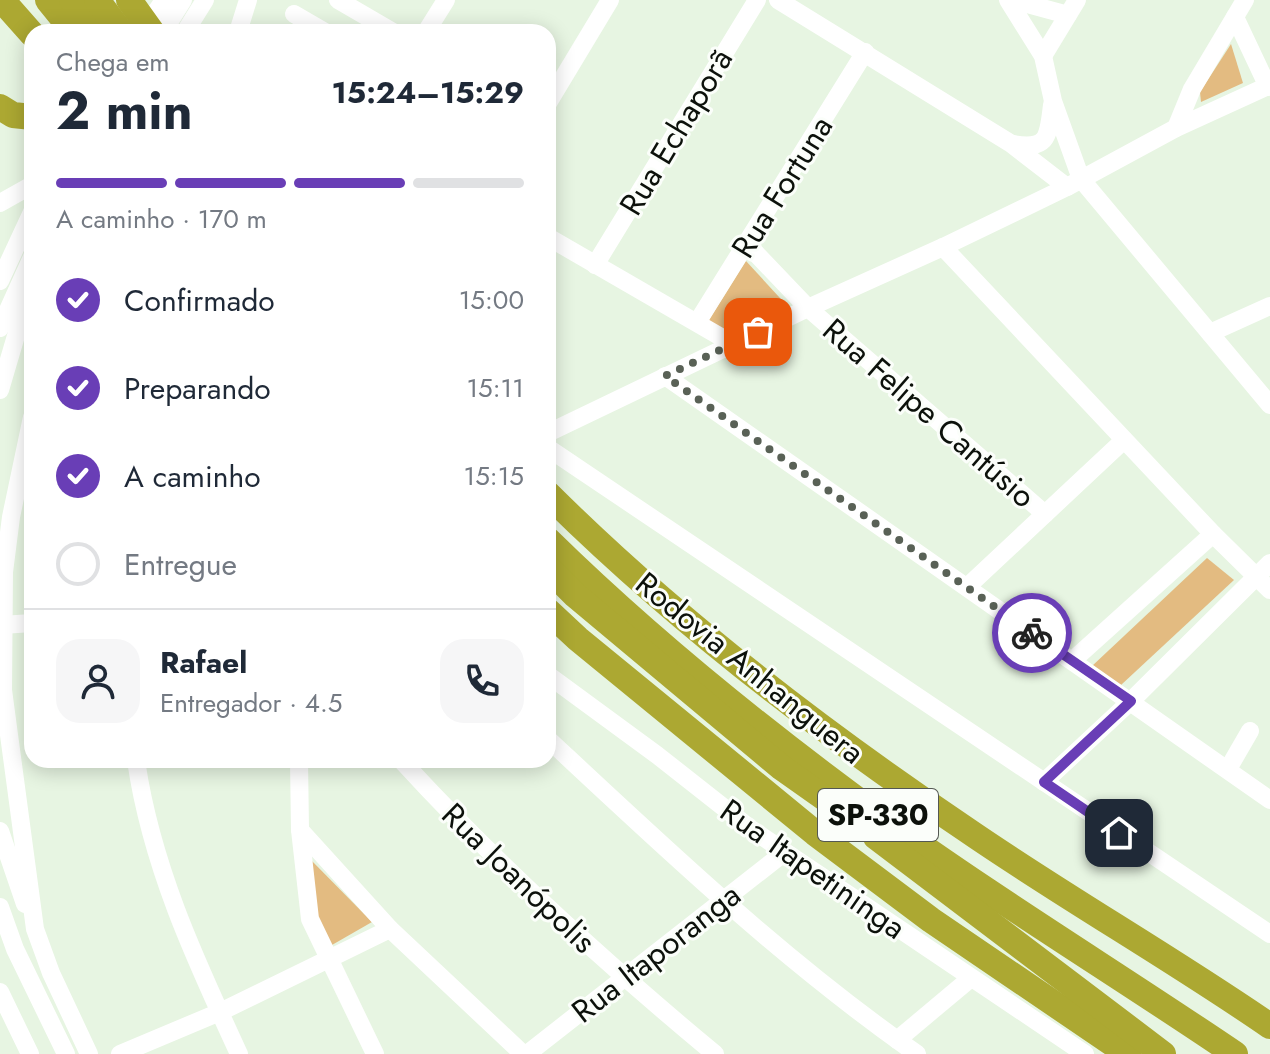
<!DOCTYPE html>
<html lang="pt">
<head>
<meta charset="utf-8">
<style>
	:root { --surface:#fff; --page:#f6f6f7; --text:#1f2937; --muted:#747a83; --line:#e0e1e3; --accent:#693eb6 }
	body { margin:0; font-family:Jost,sans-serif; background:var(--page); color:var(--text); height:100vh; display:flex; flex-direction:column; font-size:30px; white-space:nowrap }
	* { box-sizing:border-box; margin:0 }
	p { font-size:26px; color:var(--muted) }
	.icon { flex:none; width:44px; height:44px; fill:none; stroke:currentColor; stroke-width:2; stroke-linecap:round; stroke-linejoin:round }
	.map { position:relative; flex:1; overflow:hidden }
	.side { position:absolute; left:24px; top:24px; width:532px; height:744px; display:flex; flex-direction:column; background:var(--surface); border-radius:24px; box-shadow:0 4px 20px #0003 }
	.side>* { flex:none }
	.pin { position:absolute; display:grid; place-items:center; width:68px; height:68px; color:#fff; margin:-34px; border-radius:16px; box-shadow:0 4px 12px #0006 }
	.courier { position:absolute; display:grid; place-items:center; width:80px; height:80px; margin:-40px; border:6px solid #693eb6; border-radius:50%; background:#fff; color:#222; box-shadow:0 2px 10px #0007 }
	.summary em { font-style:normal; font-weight:700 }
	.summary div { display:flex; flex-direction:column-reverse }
	.summary { display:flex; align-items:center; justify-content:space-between; height:136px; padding:0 32px }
	h1 { font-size:52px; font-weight:700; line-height:60px }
	.bar { display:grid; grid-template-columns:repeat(4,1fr); gap:12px 8px; align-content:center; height:96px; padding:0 32px }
	.bar i { height:10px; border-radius:6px; background:var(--line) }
	.bar .selected { background:var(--accent) }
	.bar p { grid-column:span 4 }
	.line { display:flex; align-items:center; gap:20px; padding:0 32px; border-top:2px solid var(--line) }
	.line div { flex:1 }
	.round { display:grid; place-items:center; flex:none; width:84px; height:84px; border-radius:24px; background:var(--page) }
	ol { padding:0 32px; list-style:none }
	li { display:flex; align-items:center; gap:24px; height:88px }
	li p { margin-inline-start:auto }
	li .icon { padding:8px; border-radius:50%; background:var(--accent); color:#fff; stroke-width:4 }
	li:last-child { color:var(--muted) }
	li i { width:44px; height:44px; border:4px solid var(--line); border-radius:50% }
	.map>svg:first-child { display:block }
	.green { fill:#e3bb81 }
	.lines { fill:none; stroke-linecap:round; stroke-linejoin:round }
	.minor { stroke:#fff; stroke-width:18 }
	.highway { stroke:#aca832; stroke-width:26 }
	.done { stroke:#596156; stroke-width:8; stroke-dasharray:0 14.4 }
	.route { stroke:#693eb6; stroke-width:10 }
	.labels { text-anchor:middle; stroke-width:6; stroke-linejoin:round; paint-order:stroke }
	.shield { fill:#fbfefa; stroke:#545853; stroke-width:2 }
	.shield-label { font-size:30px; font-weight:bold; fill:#0c110b }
	.street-label { font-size:32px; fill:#0c110b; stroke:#fbfefa }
</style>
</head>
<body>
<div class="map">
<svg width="1270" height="1054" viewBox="0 0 1270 1054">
	<rect width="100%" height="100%" fill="#e7f5e2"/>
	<g class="green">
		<path d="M1231,44L1243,83L1201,102L1200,92Z"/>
		<path d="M746,261L791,310L734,338L707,323Z"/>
		<path d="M1207,558L1234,580L1121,685L1091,667Z"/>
		<path d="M310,859L372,922L325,949L314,898Z"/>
	</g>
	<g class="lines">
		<g class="minor">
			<path d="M338,0L393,32"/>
			<path d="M778,0L1010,143L1067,187"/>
			<path d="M1008,0L1043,56L1053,101L1081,179L1270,405"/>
			<path d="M1013,0L1068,15"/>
			<path d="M294,14L325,32"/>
			<path d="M1235,17L1268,87"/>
			<path d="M142,32L164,0"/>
			<path d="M163,32L183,0"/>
			<path d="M185,32L205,0"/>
			<path d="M238,32L248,0"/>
			<path d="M426,32L446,0"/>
			<path d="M1043,56L1077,0"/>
			<path d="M548,103L610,0"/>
			<path d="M1176,128L1192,89L1245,0"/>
			<path d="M1012,144C1049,150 1048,137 1052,105"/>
			<path d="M0,203L32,185"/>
			<path d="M548,237L733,344"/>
			<path d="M747,244L808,308L1045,514"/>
			<path d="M943,247L1213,534L1270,590"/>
			<path d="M595,265L757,0"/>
			<path d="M0,281L32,212"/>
			<path d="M698,321L865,52"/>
			<path d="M0,328L32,257"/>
			<path d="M1210,333L1270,306"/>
			<path d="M665,376L1270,800"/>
			<path d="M0,390L18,329L32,294"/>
			<path d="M32,417L11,517L4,572L3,690L35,929L51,973L89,1054"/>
			<path d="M548,433L808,308L943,247L1067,187L1176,128L1270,85"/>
			<path d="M548,448L1270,934"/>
			<path d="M967,587L1124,440"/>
			<path d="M2,625L32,623"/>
			<path d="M1072,661L1213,534"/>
			<path d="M548,675L657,755L751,829L1085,1054"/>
			<path d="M548,739C667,850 784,961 917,1054"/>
			<path d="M136,760C151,865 195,959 239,1054"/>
			<path d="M299,760L300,830L310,919L375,1054"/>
			<path d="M401,760C498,866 604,962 715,1054"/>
			<path d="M1228,769L1250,731"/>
			<path d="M1044,782L1131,701L1270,563"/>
			<path d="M300,830L390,929L523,1054"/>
			<path d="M0,831L25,904"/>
			<path d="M0,907L15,949L66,1054"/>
			<path d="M0,992L30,1054"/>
			<path d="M897,1040L971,978"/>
			<path d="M120,1054L220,1012L390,929"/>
			<path d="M527,1054L785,852"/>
		</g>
		<g class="highway">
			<path d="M2,0L32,34"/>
			<path d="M48,0L74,32"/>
			<path d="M72,0L99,32"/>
			<path d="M97,0L121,32"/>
			<path d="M129,0L152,32"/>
			<path d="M0,107L13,115L32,117"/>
			<path d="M548,494C674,619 817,729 964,828C1064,897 1170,957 1270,1026"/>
			<path d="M548,540C650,640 763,731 878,815C994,899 1117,974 1235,1054"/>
			<path d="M548,568L575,595L782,768L891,845"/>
			<path d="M548,611L578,639L815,833L931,920L1128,1054"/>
			<path d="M876,837L1163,1054"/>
		</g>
	</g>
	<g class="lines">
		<path class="done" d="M758,332L665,376L1032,633"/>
		<path class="route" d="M1032,633L1131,701L1044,782L1119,833"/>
	</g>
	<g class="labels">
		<rect class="shield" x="818" y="789" width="120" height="52" rx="6"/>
		<g class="shield-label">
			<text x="878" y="825">SP-330</text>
		</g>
		<g class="street-label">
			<text transform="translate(676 132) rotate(-59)" y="11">Rua Echaporã</text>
			<text transform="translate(782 187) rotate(-58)" y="11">Rua Fortuna</text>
			<text transform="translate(929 413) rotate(41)" y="11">Rua Felipe Cantúsio</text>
			<text transform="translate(750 668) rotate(39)" y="11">Rodovia Anhanguera</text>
			<text transform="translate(813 869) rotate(35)" y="11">Rua Itapetininga</text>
			<text transform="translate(519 878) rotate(44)" y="11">Rua Joanópolis</text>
			<text transform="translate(656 953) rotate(-38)" y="11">Rua Itaporanga</text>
		</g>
	</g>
</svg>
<div class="pin" style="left:758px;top:332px;background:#ea580c"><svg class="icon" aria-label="bag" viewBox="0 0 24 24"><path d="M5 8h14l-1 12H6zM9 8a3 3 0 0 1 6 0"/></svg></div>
<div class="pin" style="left:1119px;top:833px;background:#1f2937"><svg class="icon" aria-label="home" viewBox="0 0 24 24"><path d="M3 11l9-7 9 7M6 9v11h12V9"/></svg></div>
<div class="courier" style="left:1032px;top:633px"><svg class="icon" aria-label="bike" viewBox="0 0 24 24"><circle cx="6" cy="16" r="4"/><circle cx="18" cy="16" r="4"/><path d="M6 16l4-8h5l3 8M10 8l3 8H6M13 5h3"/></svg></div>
<section class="side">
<div class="summary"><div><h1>2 min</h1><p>Chega em</p></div><em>15:24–15:29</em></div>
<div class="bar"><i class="selected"></i><i class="selected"></i><i class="selected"></i><i></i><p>A caminho · 170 m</p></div>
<ol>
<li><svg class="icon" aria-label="check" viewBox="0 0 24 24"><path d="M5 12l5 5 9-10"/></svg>Confirmado<p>15:00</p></li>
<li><svg class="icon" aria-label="check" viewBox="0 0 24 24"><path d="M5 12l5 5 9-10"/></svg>Preparando<p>15:11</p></li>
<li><svg class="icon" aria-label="check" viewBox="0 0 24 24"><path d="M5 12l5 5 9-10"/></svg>A caminho<p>15:15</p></li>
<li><i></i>Entregue</li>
</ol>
<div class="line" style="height:144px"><a class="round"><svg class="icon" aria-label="person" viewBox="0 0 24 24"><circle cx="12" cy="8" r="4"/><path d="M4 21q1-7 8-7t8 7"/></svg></a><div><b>Rafael</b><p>Entregador · 4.5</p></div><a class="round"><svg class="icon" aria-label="phone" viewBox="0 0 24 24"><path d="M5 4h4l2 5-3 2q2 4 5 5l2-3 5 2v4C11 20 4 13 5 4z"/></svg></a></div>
</section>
</div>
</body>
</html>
